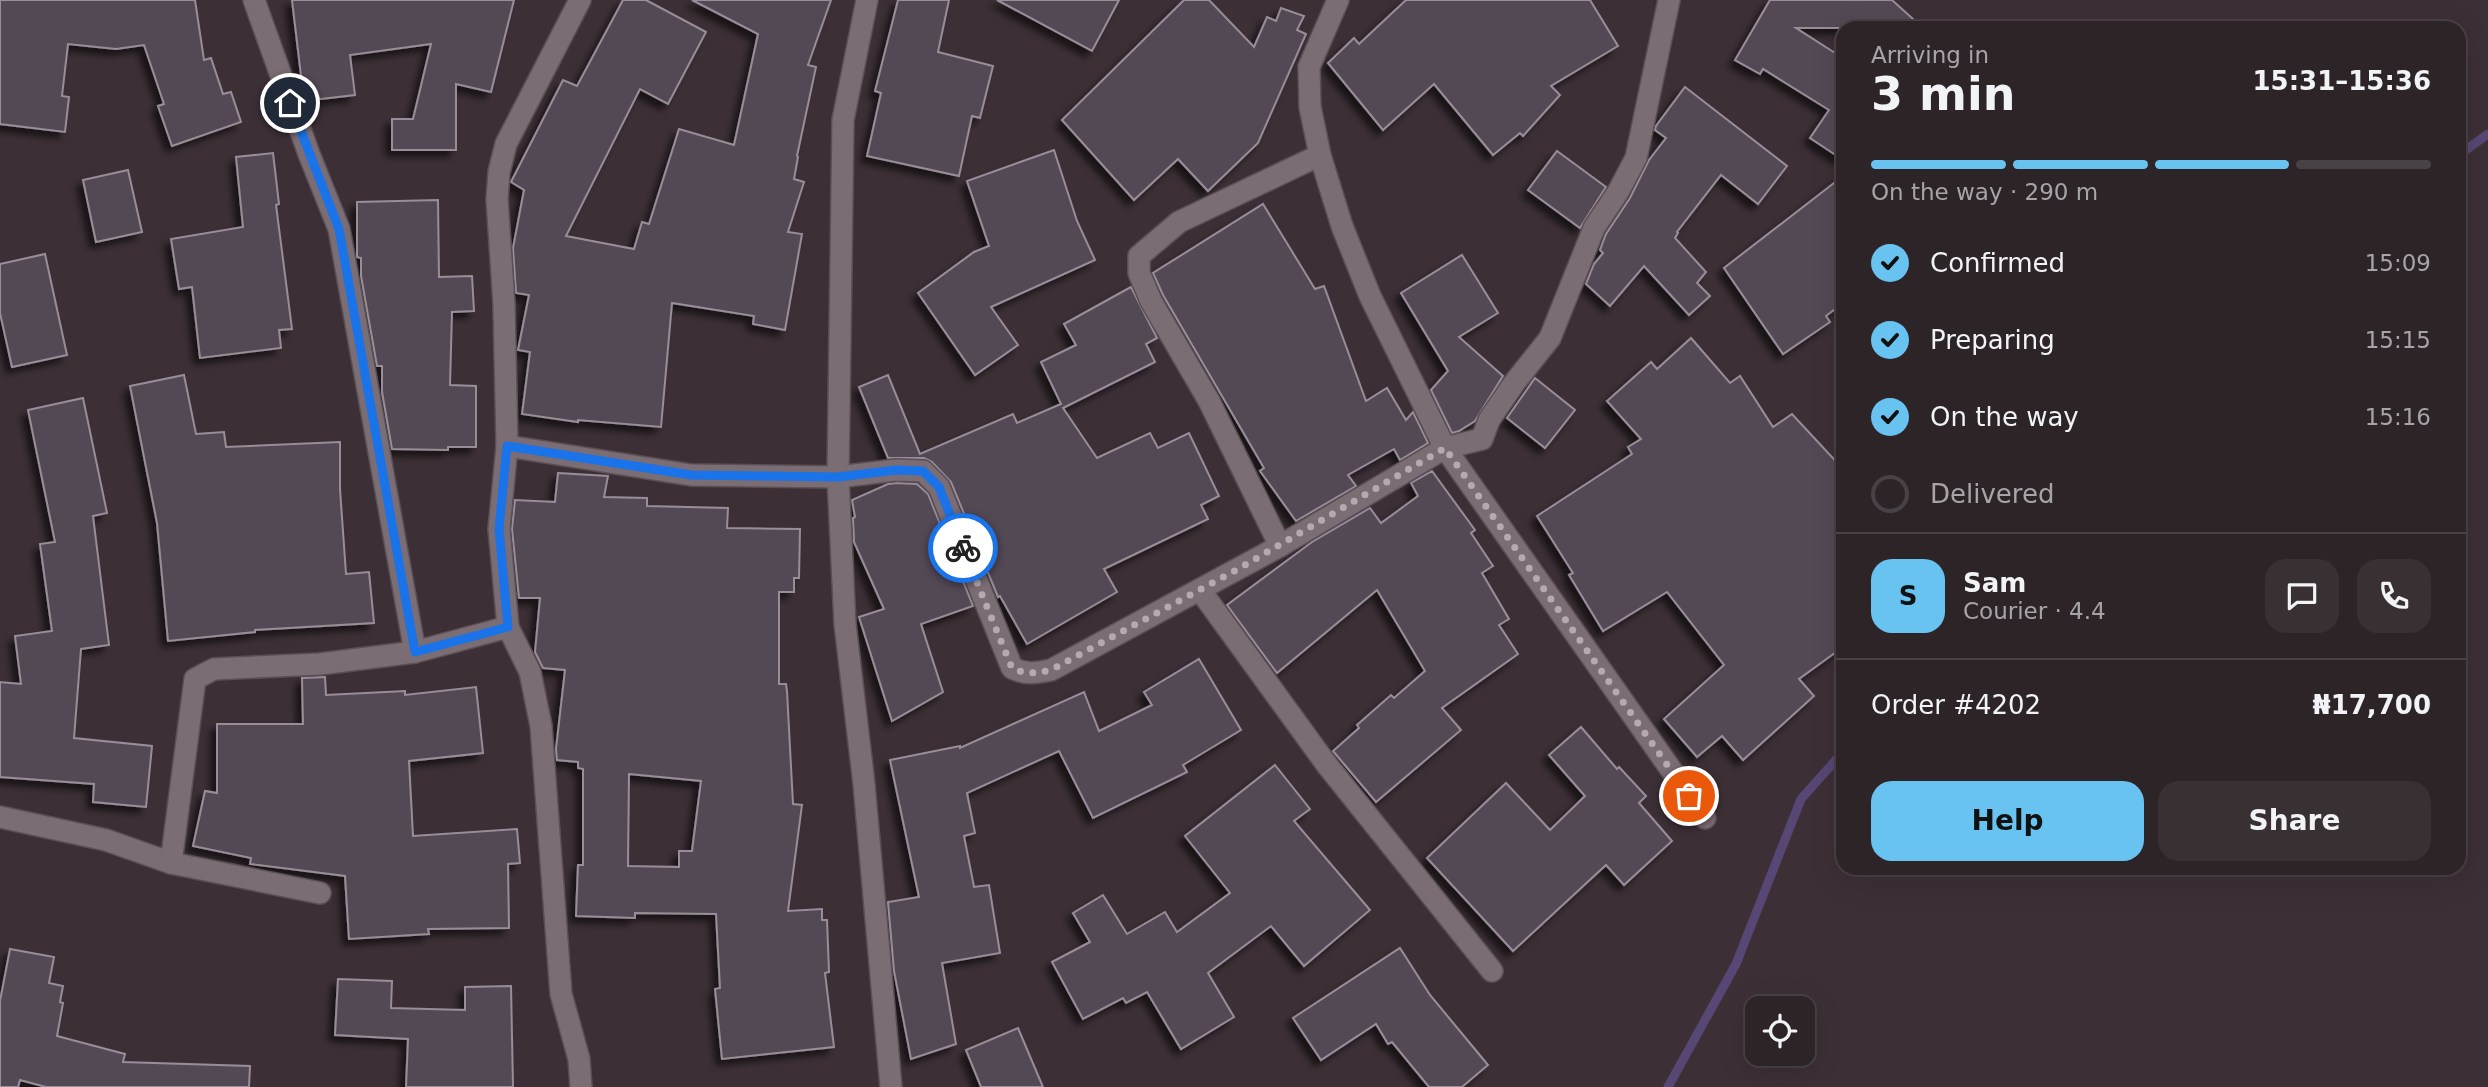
<!DOCTYPE html>
<html lang="en">
<head>
<meta charset="utf-8">
<style>
	:root { --surface:#2d2428; --page:#393034; --text:#f1f3f6; --muted:#a7a4a8; --line:#484145; --accent:#69c3f1 }
	body { margin:0; font-family:"DejaVu Sans",sans-serif; background:var(--page); color:var(--text); height:100vh; display:flex; flex-direction:column; font-size:26px; white-space:nowrap }
	* { box-sizing:border-box; margin:0 }
	p { font-size:23px; color:var(--muted) }
	.icon { flex:none; width:38px; height:38px; fill:none; stroke:currentColor; stroke-width:2; stroke-linecap:round; stroke-linejoin:round }
	.map { position:relative; flex:1; overflow:hidden }
	.details { position:absolute; left:1836px; top:21px; width:630px; height:854px; display:flex; flex-direction:column; background:var(--surface); border-radius:21px; box-shadow:0 7px 28px #0002,0 0 0 2px var(--line) }
	.details>* { flex:none }
	.controls { position:absolute; left:1745px; top:996px; display:grid; gap:14px }
	.controls a { display:grid; place-items:center; width:70px; height:70px; border-radius:14px; background:var(--surface); box-shadow:0 7px 28px #0002,0 0 0 2px var(--line); font-size:35px }
	.pin { position:absolute; display:grid; place-items:center; width:60px; height:60px; color:#fff; margin:-30px; border:4px solid #fff; border-radius:50%; box-shadow:0 2px 7px #0007 }
	.courier { position:absolute; display:grid; place-items:center; width:70px; height:70px; margin:-35px; border:5px solid #1a73e8; border-radius:50%; background:#fff; color:#222; box-shadow:0 2px 9px #0007 }
	.overview em { font-style:normal; font-weight:600 }
	.overview div { display:flex; flex-direction:column-reverse }
	.overview { display:flex; align-items:center; justify-content:space-between; height:119px; padding:0 35px }
	h1 { font-size:46px; font-weight:600; line-height:52px }
	.bar { display:grid; grid-template-columns:repeat(4,1fr); gap:10px 7px; align-content:center; height:84px; padding:0 35px }
	.bar i { height:9px; border-radius:5px; background:var(--line) }
	.bar .selected { background:var(--accent) }
	.bar p { grid-column:span 4 }
	.line { display:flex; align-items:center; gap:18px; padding:0 35px; border-top:2px solid var(--line) }
	.line div { flex:1 }
	.round { display:grid; place-items:center; flex:none; width:74px; height:74px; border-radius:21px; background:var(--page) }
	ol { padding:0 35px; list-style:none }
	li { display:flex; align-items:center; gap:21px; height:77px }
	li p { margin-inline-start:auto }
	li .icon { padding:7px; border-radius:50%; background:var(--accent); color:#111; stroke-width:4 }
	li:last-child { color:var(--muted) }
	li i { width:38px; height:38px; border:4px solid var(--line); border-radius:50% }
	.cta { display:flex; gap:14px; margin-top:auto; padding:14px 35px }
	.cta a { flex:1; height:80px; border-radius:21px; background:var(--accent); color:#111; font-size:28px; font-weight:600; line-height:80px; text-align:center }
	.cta a+a { background:var(--page); color:var(--text) }
	.map>svg:first-child { display:block }
	.lines { fill:none; stroke-linecap:round; stroke-linejoin:round }
	.stream { stroke:#574774; stroke-width:9 }
	.building { fill:#534954; stroke:#988d99; stroke-width:2; fill-rule:evenodd; filter:url(#shadow) }
	.minor-casing { stroke:#5a4f55; stroke-width:24 }
	.minor { stroke:#7b6d74; stroke-width:21 }
	.done { stroke:#b4abb0; stroke-width:7; stroke-dasharray:0 12.6 }
	.route { stroke:#1a73e8; stroke-width:9 }
</style>
</head>
<body>
<div class="map">
<svg width="2488" height="1087" viewBox="0 0 2488 1087">
	<defs>
		<filter id="shadow"><feDropShadow dx="-6" dy="6" stdDeviation="3.5" flood-color="#0009"/></filter>
	</defs>
	<rect width="100%" height="100%" fill="#3c3036"/>
	<g class="lines">
		<g class="stream">
			<path d="M2459,155L2488,134"/>
			<path d="M1668,1087L1736,964L1801,799L1843,752"/>
		</g>
	</g>
	<g class="building">
		<path d="M0,0H195L204,60L211,58L223,94L231,92L241,122L172,146L158,106L164,104L144,45L116,49L68,44L62,96L69,97L65,132L0,124Z"/>
		<path d="M292,0H514L491,92L456,84V150H392V119H413L431,44L350,55L355,95L304,101Z"/>
		<path d="M623,0H646L706,32L668,104L640,89L566,236L634,249L642,222L649,224L679,129L734,145L758,34L692,0H831L808,65L816,67L797,156L798,157L794,179L804,182L788,232L802,234L785,330L753,324L754,316L672,303L661,427L578,420V422L522,414L530,352L518,350L529,295L516,293L513,248L524,190L511,182L563,80L577,86Z"/>
		<path d="M898,0H949L938,52L993,66L980,118L972,116L959,176L867,156L881,93L875,91Z"/>
		<path d="M997,0H1119L1092,51Z"/>
		<path d="M1184,0H1209L1254,47L1267,17L1276,21L1281,8L1304,16L1297,30L1306,34L1258,143L1208,191L1178,159L1134,200L1062,120Z"/>
		<path d="M1406,0H1590L1618,46L1551,86L1560,95L1523,136L1520,133L1493,155L1434,84L1383,130L1328,63L1354,38L1359,44Z"/>
		<path d="M1770,0H1892L1923,28H1796L1843,58V160L1810,138L1829,110L1763,69L1760,74L1735,60Z"/>
		<path d="M1685,87L1787,166L1758,204L1721,175L1677,232L1678,233L1675,238L1706,272L1697,283L1710,296L1689,315L1644,266L1610,306L1586,284L1594,264L1603,253L1600,250L1606,234L1630,198L1649,160L1666,138L1655,130L1656,126Z"/>
		<path d="M1054,150L1077,221L1095,260L991,307L1018,345L975,375L918,293L974,252L989,246L967,181Z"/>
		<path d="M1557,151L1606,187L1580,228L1528,190Z"/>
		<path d="M273,153L279,204L276,205L292,329L279,330L281,348L200,358L192,287L179,289L171,239L243,227L236,157Z"/>
		<path d="M128,170L142,232L96,242L83,180Z"/>
		<path d="M1843,176V303L1826,316L1830,322L1783,354L1724,268Z"/>
		<path d="M438,200L439,277L472,276L474,311L452,312L450,385L476,386V447H448V450L392,449L382,392V366H377L361,276V258L357,257V202Z"/>
		<path d="M1263,204L1315,289L1324,286L1366,401L1387,388L1406,420L1413,412L1428,443L1400,460L1394,449L1348,475L1356,486L1296,521L1260,471L1264,468L1163,295L1153,273Z"/>
		<path d="M45,254L67,355L12,367L0,313V264Z"/>
		<path d="M1462,255L1498,313L1459,337L1503,376L1475,421L1459,431L1452,433L1431,390L1448,371L1401,293Z"/>
		<path d="M1131,287L1157,338L1146,344L1155,362L1063,408L1097,458L1150,433L1158,448L1189,433L1219,496L1201,505L1208,519L1104,569L1117,592L1027,644L1000,596L998,597L951,482L932,462L924,458H888L859,387L888,375L920,454L1013,414L1017,423L1061,404L1041,362L1076,345L1064,324Z"/>
		<path d="M1691,338L1730,383L1740,376L1773,427L1792,414L1843,469V647L1799,679L1814,696L1743,760L1722,736L1697,757L1664,719L1724,665L1667,592L1603,631L1569,575L1573,573L1537,516L1632,454L1628,447L1641,439L1607,401L1651,362L1657,369Z"/>
		<path d="M184,375L196,434L224,432L226,447L340,442V489L346,574L369,572L374,623L255,630V632L168,641L157,523L130,386Z"/>
		<path d="M1535,378L1575,410L1545,448L1507,418Z"/>
		<path d="M83,398L107,513L93,516L109,645L81,649L74,738L152,746L146,807L93,802L94,784L0,777V682L21,684L15,636L52,631L40,544L55,542L28,410Z"/>
		<path d="M1432,471L1475,530L1471,533L1493,566L1482,573L1509,619L1499,625L1518,654L1442,708L1461,730L1376,802L1333,751L1359,728L1357,725L1391,695L1394,698L1425,671L1377,590L1277,673L1227,605L1312,542L1370,508L1381,523L1418,496L1411,483Z"/>
		<path d="M558,473L608,476L604,497L647,498V506L728,508L727,528L800,529L799,578H794V592H779V684H786L787,691L793,804L802,805L788,911L822,909V920H827L829,972L825,973L834,1047L722,1059L715,989L720,988L716,914L635,913V918L576,916L578,865H583V769L578,768V762L557,760L556,749L565,670L543,668L535,652L540,598H519L512,529L515,500L555,502ZM629,774L701,781L692,851H679V867L628,866Z"/>
		<path d="M897,483L917,484L928,494L973,606L921,624L943,692L892,721L859,617L884,609L854,542L853,518L855,517L852,500L888,484Z"/>
		<path d="M1199,659L1241,730L1183,765L1187,772L1093,818L1059,751L967,793L975,833L964,836L974,887L989,885L1000,953L942,963L956,1044L911,1059L894,971L888,902L919,897L890,760L960,746V748L1084,692L1099,731L1152,705L1144,692Z"/>
		<path d="M325,677L326,695L405,691V695L476,687L483,753L409,761L413,836L517,829L520,863L508,864L509,928L428,929L429,934L349,939L345,876L250,864L251,858L193,846L205,791L217,793V724H303L302,678Z"/>
		<path d="M1581,727L1617,769L1619,767L1646,796L1639,803L1672,841L1624,885L1606,865L1513,951L1427,858L1506,783L1550,830L1585,796L1549,755Z"/>
		<path d="M1275,765L1310,809L1294,821L1370,910L1304,966L1271,926L1208,973L1234,1017L1181,1049L1147,992L1126,1003L1123,998L1083,1019L1052,962L1090,942L1073,913L1103,895L1127,934L1165,912L1177,932L1230,893L1185,836Z"/>
		<path d="M1400,948L1430,995L1488,1065L1462,1087H1429L1392,1042L1388,1044L1376,1024L1321,1060L1293,1018Z"/>
		<path d="M10,949L54,957L49,983L63,986L60,1002L63,1003L57,1036L125,1054L123,1062L250,1066L249,1087H46L20,1080L18,1087H0V1001Z"/>
		<path d="M338,979L392,981L391,1008L465,1010V987L511,986L513,1087H406L408,1039L335,1035Z"/>
		<path d="M1018,1028L1043,1087H981L966,1050Z"/>
	</g>
	<g class="lines">
		<defs>
			<g id="minor">
				<path d="M254,0L309,154L339,229L415,652"/>
				<path d="M580,0L506,144L499,172L497,199L504,304L507,446L499,529L508,627L530,672L541,726L561,994L579,1059L581,1087"/>
				<path d="M867,0L843,120L838,477L845,624L864,784L891,1087"/>
				<path d="M1338,0L1309,67L1310,107L1320,155L1342,226L1370,296L1445,448L1705,818"/>
				<path d="M507,446L691,475L838,477L896,470L923,471L939,487L1012,668C1026,675 1036,673 1051,670L1280,546L1445,448L1482,439L1489,420L1515,382L1550,338L1594,228L1618,192L1636,158L1669,0"/>
				<path d="M1280,546L1209,401L1151,301L1139,273V256L1179,222L1320,155"/>
				<path d="M1200,590L1327,765L1492,971"/>
				<path d="M0,817L106,840L171,863L320,893"/>
				<path d="M171,863L195,679L214,669L320,664L415,652L508,627"/>
			</g>
		</defs>
		<use href="#minor" class="minor-casing"/>
		<use href="#minor" class="minor"/>
	</g>
	<g class="lines">
		<path class="done" d="M963,548L1012,668C1026,675 1036,673 1051,670L1240,568L1445,448L1689,796"/>
		<path class="route" d="M290,103L339,229L415,652L508,627L499,529L507,446L691,475L838,477L896,470L923,471L939,487L963,548"/>
	</g>
</svg>
<div class="controls">
<a><svg class="icon" aria-label="locate" viewBox="0 0 24 24"><circle cx="12" cy="12" r="6"/><path d="M12 2v4M12 18v4M2 12h4M18 12h4"/></svg></a>
</div>
<div class="pin" style="left:1689px;top:796px;background:#ea580c"><svg class="icon" aria-label="bag" viewBox="0 0 24 24"><path d="M5 8h14l-1 12H6zM9 8a3 3 0 0 1 6 0"/></svg></div>
<div class="pin" style="left:290px;top:103px;background:#1f2937"><svg class="icon" aria-label="home" viewBox="0 0 24 24"><path d="M3 11l9-7 9 7M6 9v11h12V9"/></svg></div>
<div class="courier" style="left:963px;top:548px"><svg class="icon" aria-label="bike" viewBox="0 0 24 24"><circle cx="6" cy="16" r="4"/><circle cx="18" cy="16" r="4"/><path d="M6 16l4-8h5l3 8M10 8l3 8H6M13 5h3"/></svg></div>
<section class="details">
<div class="overview"><div><h1>3 min</h1><p>Arriving in</p></div><em>15:31–15:36</em></div>
<div class="bar"><i class="selected"></i><i class="selected"></i><i class="selected"></i><i></i><p>On the way · 290 m</p></div>
<ol>
<li><svg class="icon" aria-label="check" viewBox="0 0 24 24"><path d="M5 12l5 5 9-10"/></svg>Confirmed<p>15:09</p></li>
<li><svg class="icon" aria-label="check" viewBox="0 0 24 24"><path d="M5 12l5 5 9-10"/></svg>Preparing<p>15:15</p></li>
<li><svg class="icon" aria-label="check" viewBox="0 0 24 24"><path d="M5 12l5 5 9-10"/></svg>On the way<p>15:16</p></li>
<li><i></i>Delivered</li>
</ol>
<div class="line" style="height:126px"><b class="round" style="background:var(--accent);color:#111">S</b><div><b>Sam</b><p>Courier · 4.4</p></div><a class="round"><svg class="icon" aria-label="chat" viewBox="0 0 24 24"><path d="M4 5h16v11H9l-5 4z"/></svg></a><a class="round"><svg class="icon" aria-label="phone" viewBox="0 0 24 24"><path d="M5 4h4l2 5-3 2q2 4 5 5l2-3 5 2v4C11 20 4 13 5 4z"/></svg></a></div>
<div class="line" style="height:91px"><div>Order #4202</div><b>₦17,700</b></div>
<div class="cta"><a>Help</a><a>Share</a></div>
</section>
</div>
</body>
</html>
